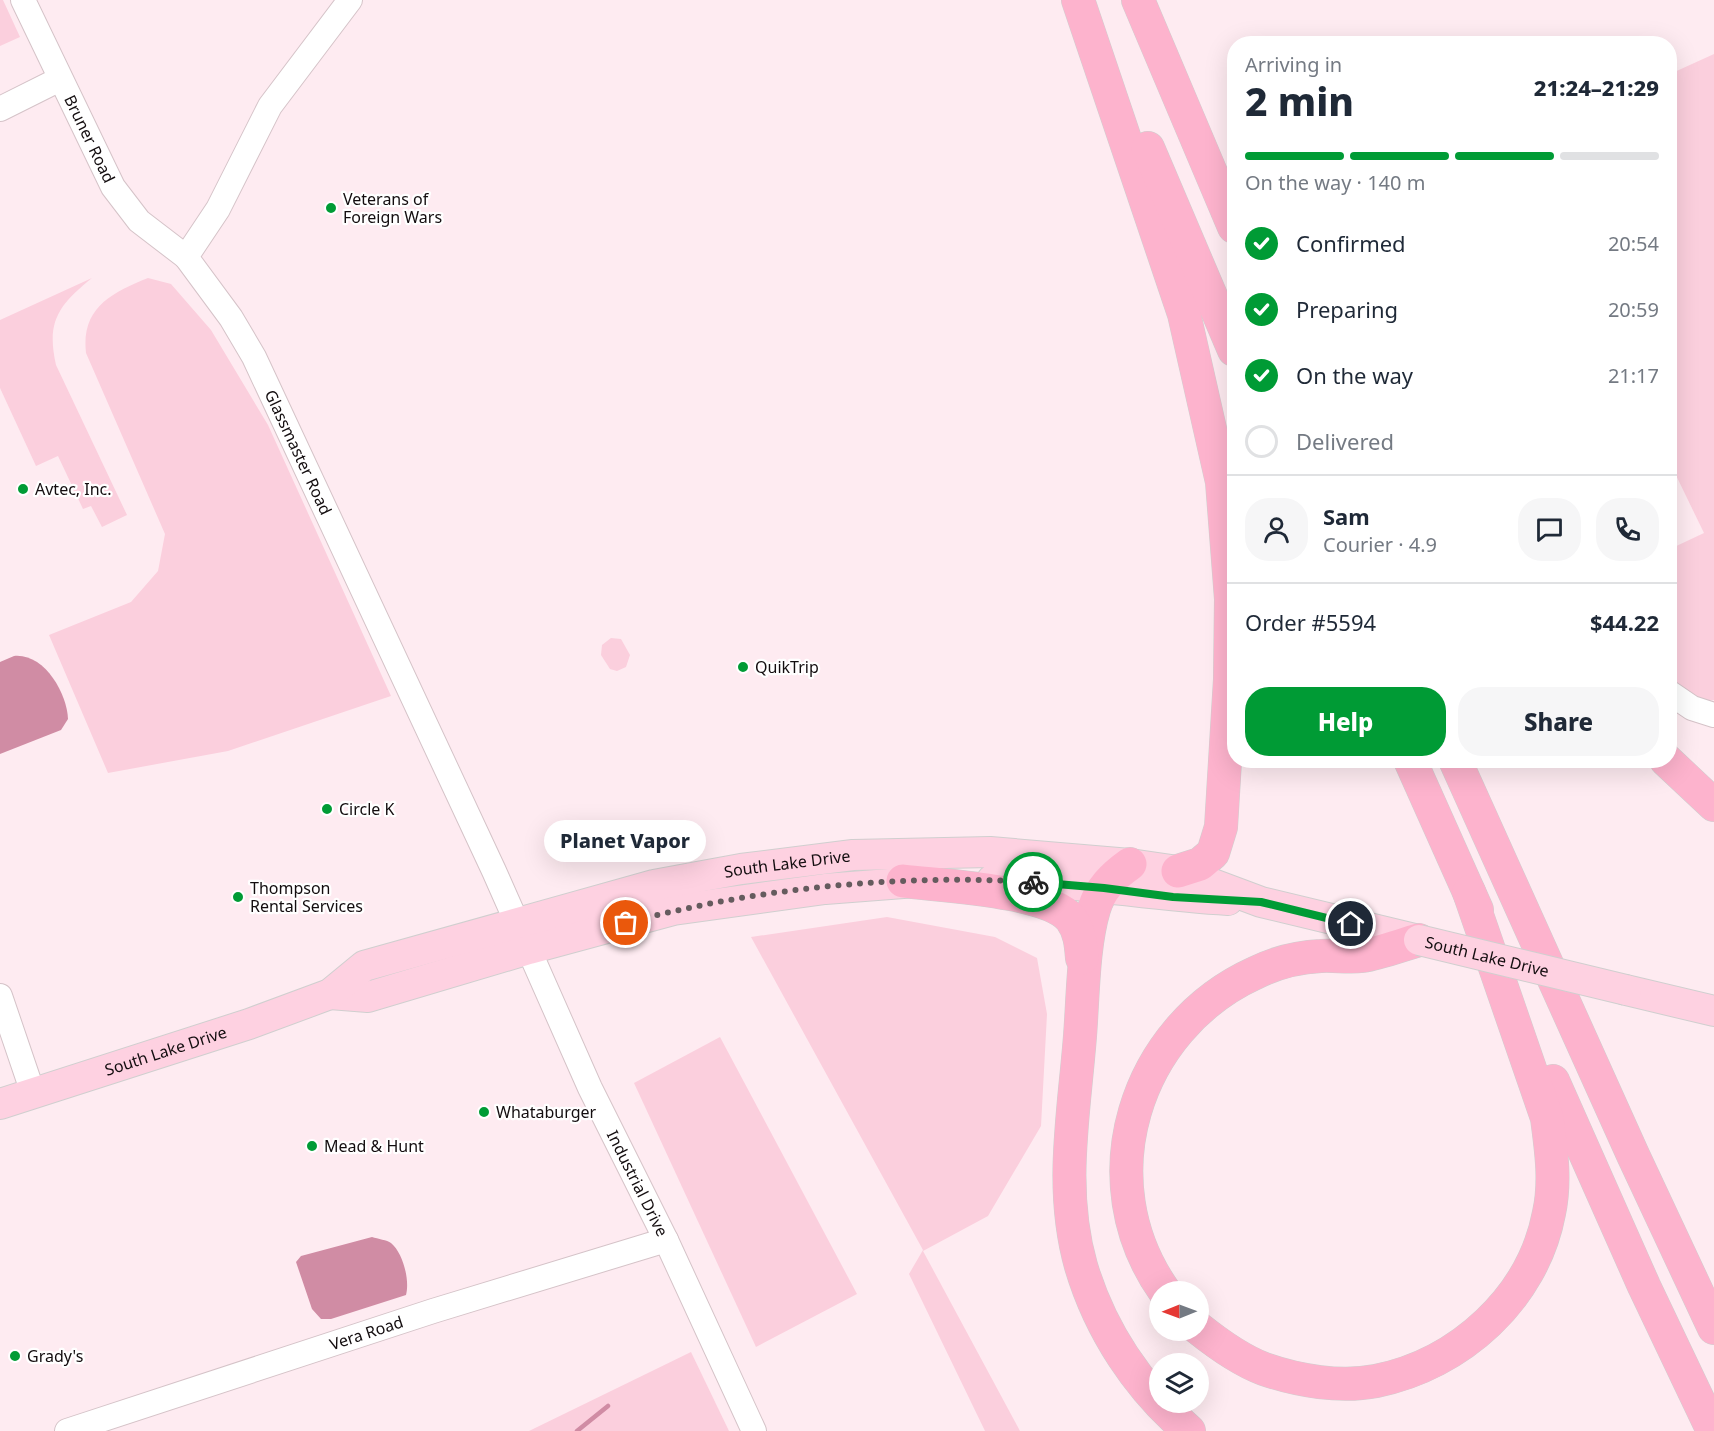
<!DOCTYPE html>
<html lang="en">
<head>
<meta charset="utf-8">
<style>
	:root { --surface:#fff; --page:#f6f6f7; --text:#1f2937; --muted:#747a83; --line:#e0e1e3; --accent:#009b35 }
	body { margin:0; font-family:"Noto Sans",sans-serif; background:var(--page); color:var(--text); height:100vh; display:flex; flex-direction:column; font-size:22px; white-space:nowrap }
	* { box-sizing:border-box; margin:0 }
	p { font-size:20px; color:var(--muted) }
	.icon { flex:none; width:33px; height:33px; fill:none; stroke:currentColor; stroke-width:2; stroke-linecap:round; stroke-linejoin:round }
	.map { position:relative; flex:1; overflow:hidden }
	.panel { position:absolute; left:1227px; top:36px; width:450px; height:732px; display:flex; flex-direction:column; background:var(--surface); border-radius:24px; box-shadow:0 6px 24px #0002 }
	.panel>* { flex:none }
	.needle { width:39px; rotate:269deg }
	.tools { position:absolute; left:1149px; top:1281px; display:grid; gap:12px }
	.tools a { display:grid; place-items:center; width:60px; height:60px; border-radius:50%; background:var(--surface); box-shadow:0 6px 24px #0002; font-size:30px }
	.pin { position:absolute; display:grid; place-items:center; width:51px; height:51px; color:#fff; margin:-26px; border:3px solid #fff; border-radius:50%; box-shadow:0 2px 6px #0007 }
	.courier { position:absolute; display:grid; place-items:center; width:60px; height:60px; margin:-30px; border:4px solid #009b35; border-radius:50%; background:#fff; color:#222; box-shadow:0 2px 8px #0007 }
	.bubble { position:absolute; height:42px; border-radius:21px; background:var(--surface); box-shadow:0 6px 24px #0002; font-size:20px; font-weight:800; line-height:42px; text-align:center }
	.summary em { font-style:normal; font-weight:800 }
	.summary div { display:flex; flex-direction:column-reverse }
	.summary { display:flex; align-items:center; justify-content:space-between; height:102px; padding:0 18px }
	h1 { font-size:39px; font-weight:800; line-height:45px }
	.bar { display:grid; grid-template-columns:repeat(4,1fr); gap:9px 6px; align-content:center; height:72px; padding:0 18px }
	.bar i { height:8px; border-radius:4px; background:var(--line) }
	.bar .on { background:var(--accent) }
	.bar p { grid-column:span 4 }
	.line { display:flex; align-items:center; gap:15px; padding:0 18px; border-top:2px solid var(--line) }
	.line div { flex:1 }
	.round { display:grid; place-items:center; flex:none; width:63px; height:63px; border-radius:24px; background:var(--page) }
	ol { padding:0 18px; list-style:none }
	li { display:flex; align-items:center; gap:18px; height:66px }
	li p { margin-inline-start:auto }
	li .icon { padding:6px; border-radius:50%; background:var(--accent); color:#fff; stroke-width:4 }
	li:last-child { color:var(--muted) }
	li i { width:33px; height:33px; border:3px solid var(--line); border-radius:50% }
	.button { display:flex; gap:12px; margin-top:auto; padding:12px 18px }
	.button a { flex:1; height:69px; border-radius:24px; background:var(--accent); color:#fff; font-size:24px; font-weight:800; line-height:69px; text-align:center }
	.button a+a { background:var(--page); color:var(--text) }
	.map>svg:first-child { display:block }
	.green { fill:#fbcfdd }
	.water { fill:#d08ca4 }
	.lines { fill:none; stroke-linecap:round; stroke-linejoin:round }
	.stream { stroke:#d08ca4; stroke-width:4.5 }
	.minor-casing { stroke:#d5c3c8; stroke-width:26 }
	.major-casing { stroke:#d0cfcf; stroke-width:32 }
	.highway-casing { stroke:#d0cfcf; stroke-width:34 }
	.minor { stroke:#fff; stroke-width:24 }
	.major { stroke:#fed1e1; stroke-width:30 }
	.highway { stroke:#fdb3cd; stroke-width:33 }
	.major-bridge-casing { stroke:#d0cfcf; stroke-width:32; stroke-linecap:butt }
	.major-bridge { stroke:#fed1e1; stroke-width:30 }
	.done { stroke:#655b5e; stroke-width:6; stroke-dasharray:0 10.8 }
	.route { stroke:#009b35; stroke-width:8 }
	.poi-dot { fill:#009b35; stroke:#fff; stroke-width:2 }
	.labels { text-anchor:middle; stroke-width:4.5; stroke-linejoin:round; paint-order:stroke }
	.street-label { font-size:16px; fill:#130d0f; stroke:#fff }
	.poi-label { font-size:16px; fill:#130d0f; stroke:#fff; text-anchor:start }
</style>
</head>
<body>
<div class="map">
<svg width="1714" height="1431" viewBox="0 0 1714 1431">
	<rect width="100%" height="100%" fill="#feebf1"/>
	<g class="green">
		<path d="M0,0H3L20,37L0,46Z"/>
		<path d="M1714,54V700H1711L1670,698V549L1704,533L1670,463V74Z"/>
		<path d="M92,278C59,305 46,321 56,365L127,515L102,527L91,506L83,509L58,456L36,466L0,388V320Z"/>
		<path d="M148,278L171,284L211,330L268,425L391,696L228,751L108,773L49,635L131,602L158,571L165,534L86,353C81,308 111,293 148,278Z"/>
		<path d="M611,638L621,639L630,655L626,667L617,671L610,669L601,655L602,645Z"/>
		<path d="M887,917L995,937L1037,958L1047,1014L1041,1126L988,1216L923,1251L1020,1431H985L909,1274L923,1250L751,937Z"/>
		<path d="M720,1037L857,1294L756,1347L634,1083Z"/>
		<path d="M691,1352L729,1431H529Z"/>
	</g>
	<g class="water">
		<path d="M14,656C44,653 67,693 68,719L61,730L0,754V662Z"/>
		<path d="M372,1237C378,1239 387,1240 391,1243C403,1253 410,1280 406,1295L331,1319H321L312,1309L296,1262L301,1256Z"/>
	</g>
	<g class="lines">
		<path class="stream" d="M577,1431L608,1406"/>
		<defs>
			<g id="minor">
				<path id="s1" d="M23,0L113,187L139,221L186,257"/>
				<path id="s2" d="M350,0L270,106L218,209L186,257L231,318L254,357L494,871L590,1088L666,1240L754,1431"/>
				<path d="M0,109L60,79"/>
				<path d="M1670,693L1692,708L1714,715"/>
				<path d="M0,996L33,1093"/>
				<path id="s3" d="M67,1431L433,1311L666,1240"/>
			</g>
			<g id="major">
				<path d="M992,880C1071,880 1149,896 1228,900"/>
				<path d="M1626,990L1714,1011"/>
				<path d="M330,994L368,997L529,949L673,910L825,889L929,881"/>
				<path id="s4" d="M0,1104L249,1024L330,994L364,966L654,885L741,869L853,855L990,852L1130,864L1178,871L1261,902L1419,940"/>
			</g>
			<g id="highway">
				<path d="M1078,0L1184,314L1222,482L1231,599L1230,679L1221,827L1213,853L1200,864L1178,871"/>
				<path d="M1138,0L1234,227"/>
				<path d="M1148,148L1234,350"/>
				<path d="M1410,760L1477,910"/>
				<path d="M1455,760L1633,1155L1714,1328"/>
				<path d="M1666,760L1714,805"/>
				<path d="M1130,864C1113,876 1100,889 1094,909C1083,945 1083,998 1080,1036C1074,1114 1059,1189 1081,1266C1100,1330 1138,1388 1189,1431"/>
				<path d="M903,881C942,886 1047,890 1071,919C1080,931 1081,945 1082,958"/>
				<path d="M1553,1081L1644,1286L1713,1431"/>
				<path d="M1165,1292C1086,1181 1134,1028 1255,973C1275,963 1299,957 1321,956C1334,955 1349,958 1362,956C1381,953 1401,945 1419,940"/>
				<path d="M1198,1328C1218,1344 1240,1360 1264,1369C1298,1381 1341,1388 1376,1381C1460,1364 1533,1298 1549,1213C1556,1181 1551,1149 1547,1118L1469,892"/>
			</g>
		</defs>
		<use href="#minor" class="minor-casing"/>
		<use href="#major" class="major-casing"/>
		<use href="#highway" class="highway-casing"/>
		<use href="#minor" class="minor"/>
		<use href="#major" class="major"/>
		<use href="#highway" class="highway"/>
		<defs>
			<g id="major-bridge">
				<path id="s5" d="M1419,940L1626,990"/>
			</g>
		</defs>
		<use href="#major-bridge" class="major-bridge-casing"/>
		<use href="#major-bridge" class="major-bridge"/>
	</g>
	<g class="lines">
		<path class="done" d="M626,923C756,888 898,874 1033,882"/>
		<path class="route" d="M1033,882L1104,888L1173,897L1261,902L1351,924"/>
	</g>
	<g class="poi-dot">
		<circle cx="331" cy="208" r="6"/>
		<circle cx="23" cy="489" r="6"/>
		<circle cx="743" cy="667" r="6"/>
		<circle cx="327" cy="809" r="6"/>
		<circle cx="238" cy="897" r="6"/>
		<circle cx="484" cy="1112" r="6"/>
		<circle cx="312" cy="1146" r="6"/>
		<circle cx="15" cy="1356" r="6"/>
	</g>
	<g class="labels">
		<g class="street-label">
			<text dy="6" stroke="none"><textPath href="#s1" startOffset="154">Bruner Road</textPath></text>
			<text dy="6" stroke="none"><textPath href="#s2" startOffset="532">Glassmaster Road</textPath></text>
			<text dy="6" stroke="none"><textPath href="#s4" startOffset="828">South Lake Drive</textPath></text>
			<text dy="6" stroke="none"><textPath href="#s5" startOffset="70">South Lake Drive</textPath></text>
			<text dy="6" stroke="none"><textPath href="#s4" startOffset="174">South Lake Drive</textPath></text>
			<text dy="6" stroke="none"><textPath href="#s2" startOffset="1338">Industrial Drive</textPath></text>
			<text dy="6" stroke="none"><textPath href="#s3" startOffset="315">Vera Road</textPath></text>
		</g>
		<g class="poi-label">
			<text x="343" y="205">Veterans of<tspan x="343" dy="18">Foreign Wars</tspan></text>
			<text x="35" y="495">Avtec, Inc.</text>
			<text x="755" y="673">QuikTrip</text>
			<text x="339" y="815">Circle K</text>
			<text x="250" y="894">Thompson<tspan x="250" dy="18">Rental Services</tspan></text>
			<text x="496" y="1118">Whataburger</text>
			<text x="324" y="1152">Mead &amp; Hunt</text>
			<text x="27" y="1362">Grady's</text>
		</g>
	</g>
</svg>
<div class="tools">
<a><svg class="needle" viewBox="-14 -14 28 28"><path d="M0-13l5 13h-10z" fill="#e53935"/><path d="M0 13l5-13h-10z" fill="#747a83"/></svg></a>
<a><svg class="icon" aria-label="layers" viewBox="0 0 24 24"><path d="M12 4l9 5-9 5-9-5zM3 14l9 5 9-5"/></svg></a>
</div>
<div class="pin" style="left:626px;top:923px;background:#ea580c"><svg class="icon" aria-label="bag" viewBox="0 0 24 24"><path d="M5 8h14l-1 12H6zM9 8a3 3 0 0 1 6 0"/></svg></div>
<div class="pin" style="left:1351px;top:924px;background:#1f2937"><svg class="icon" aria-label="home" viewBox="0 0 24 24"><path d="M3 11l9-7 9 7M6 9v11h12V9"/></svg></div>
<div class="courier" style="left:1033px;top:882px"><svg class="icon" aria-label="bike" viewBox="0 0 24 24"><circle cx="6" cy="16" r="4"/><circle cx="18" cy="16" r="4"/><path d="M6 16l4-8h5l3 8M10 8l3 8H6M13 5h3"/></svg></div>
<div class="bubble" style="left:544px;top:820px;width:162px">Planet Vapor</div>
<section class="panel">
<div class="summary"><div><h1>2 min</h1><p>Arriving in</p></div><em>21:24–21:29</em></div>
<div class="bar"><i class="on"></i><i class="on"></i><i class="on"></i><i></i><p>On the way · 140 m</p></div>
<ol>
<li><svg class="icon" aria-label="check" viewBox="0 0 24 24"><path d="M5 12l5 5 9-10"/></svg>Confirmed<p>20:54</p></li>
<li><svg class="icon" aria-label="check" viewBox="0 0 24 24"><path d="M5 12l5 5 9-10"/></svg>Preparing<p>20:59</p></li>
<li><svg class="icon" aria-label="check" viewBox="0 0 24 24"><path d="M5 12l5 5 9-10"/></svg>On the way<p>21:17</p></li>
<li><i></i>Delivered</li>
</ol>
<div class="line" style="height:108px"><a class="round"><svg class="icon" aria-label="person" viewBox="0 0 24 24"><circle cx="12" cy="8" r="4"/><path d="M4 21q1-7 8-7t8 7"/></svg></a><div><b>Sam</b><p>Courier · 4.9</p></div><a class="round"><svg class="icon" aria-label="chat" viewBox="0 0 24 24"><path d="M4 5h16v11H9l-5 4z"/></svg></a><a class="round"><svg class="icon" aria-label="phone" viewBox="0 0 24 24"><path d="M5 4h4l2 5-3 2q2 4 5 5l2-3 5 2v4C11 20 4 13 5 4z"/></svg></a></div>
<div class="line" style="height:78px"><div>Order #5594</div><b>$44.22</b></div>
<div class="button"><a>Help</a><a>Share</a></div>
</section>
</div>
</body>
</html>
